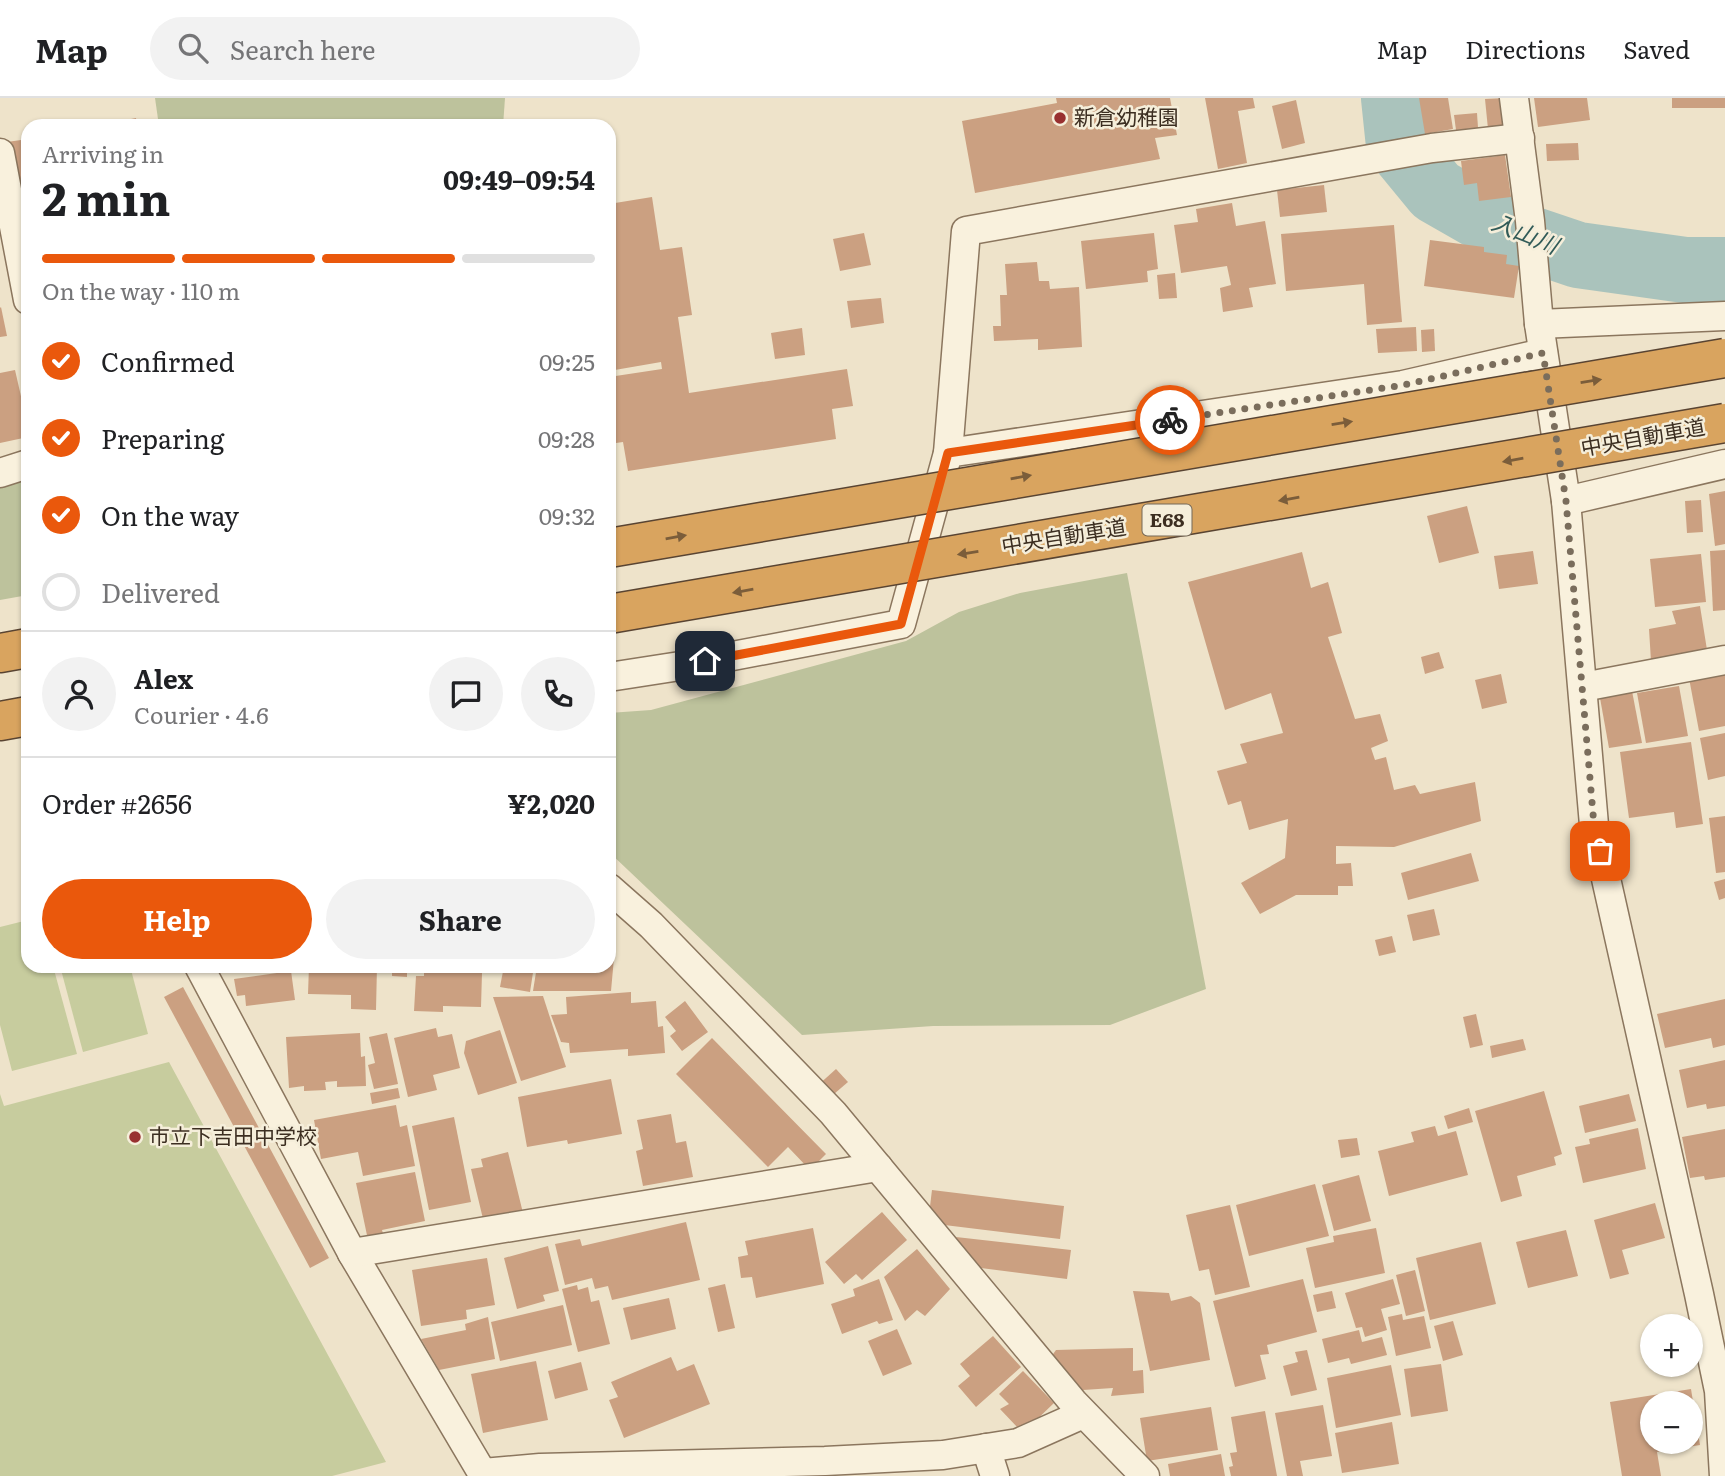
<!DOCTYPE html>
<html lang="en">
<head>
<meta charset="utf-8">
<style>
	:root { --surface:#fff; --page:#f2f2f2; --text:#202124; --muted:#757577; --line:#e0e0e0; --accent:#ea580c }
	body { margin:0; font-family:Literata,"Noto Sans JP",serif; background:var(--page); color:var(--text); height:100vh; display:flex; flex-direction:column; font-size:26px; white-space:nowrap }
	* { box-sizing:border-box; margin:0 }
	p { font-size:23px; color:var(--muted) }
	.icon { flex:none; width:38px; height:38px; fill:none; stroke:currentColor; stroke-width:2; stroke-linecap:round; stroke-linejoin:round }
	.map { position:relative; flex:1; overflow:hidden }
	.side { position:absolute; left:21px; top:21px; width:595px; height:854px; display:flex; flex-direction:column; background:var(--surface); border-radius:21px; box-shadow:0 2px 5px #0004 }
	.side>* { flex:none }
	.fabs { position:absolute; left:1640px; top:1216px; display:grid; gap:14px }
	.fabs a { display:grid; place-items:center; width:63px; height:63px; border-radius:50%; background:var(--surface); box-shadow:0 2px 5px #0004; font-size:35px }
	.pin { position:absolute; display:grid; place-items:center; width:60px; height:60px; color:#fff; margin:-30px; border-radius:14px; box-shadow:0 4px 10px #0006 }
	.courier { position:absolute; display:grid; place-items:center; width:70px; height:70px; margin:-35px; border:5px solid #ea580c; border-radius:50%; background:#fff; color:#222; box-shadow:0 2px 9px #0007 }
	.summary em { font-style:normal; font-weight:700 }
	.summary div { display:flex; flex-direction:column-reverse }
	.summary { display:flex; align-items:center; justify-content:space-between; height:119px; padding:0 21px }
	h1 { font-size:46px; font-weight:700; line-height:52px }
	.bar { display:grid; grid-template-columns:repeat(4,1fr); gap:10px 7px; align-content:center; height:84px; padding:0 21px }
	.bar i { height:9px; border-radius:5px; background:var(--line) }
	.bar .current { background:var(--accent) }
	.bar p { grid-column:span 4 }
	.line { display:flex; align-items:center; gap:18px; padding:0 21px; border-top:2px solid var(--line) }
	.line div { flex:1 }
	.round { display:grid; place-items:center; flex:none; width:74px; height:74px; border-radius:37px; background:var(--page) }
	ol { padding:0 21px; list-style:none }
	li { display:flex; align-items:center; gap:21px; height:77px }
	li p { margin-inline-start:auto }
	li .icon { padding:7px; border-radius:50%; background:var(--accent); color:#fff; stroke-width:4 }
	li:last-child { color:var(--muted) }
	li i { width:38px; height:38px; border:4px solid var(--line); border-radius:50% }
	.action { display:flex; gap:14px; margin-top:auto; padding:14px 21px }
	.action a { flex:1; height:80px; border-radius:42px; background:var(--accent); color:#fff; font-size:28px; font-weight:700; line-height:80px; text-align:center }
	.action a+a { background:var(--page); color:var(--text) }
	header { display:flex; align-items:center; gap:42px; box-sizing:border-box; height:98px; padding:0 35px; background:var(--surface); border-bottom:2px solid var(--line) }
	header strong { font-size:33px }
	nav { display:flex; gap:38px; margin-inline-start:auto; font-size:24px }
	.search { width:490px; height:63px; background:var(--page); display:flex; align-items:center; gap:18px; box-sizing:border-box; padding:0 24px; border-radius:38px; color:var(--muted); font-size:26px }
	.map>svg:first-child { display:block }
	.green { fill:#c7cc9e }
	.cemetery { fill:#bdc29c }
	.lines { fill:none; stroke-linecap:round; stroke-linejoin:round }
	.river { stroke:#aac3bc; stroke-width:66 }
	.building { fill:#cba081; fill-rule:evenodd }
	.minor-casing { stroke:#8b765e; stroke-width:31 }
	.motorway-casing { stroke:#594432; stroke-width:41 }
	.minor { stroke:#f9f1dd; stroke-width:28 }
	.motorway { stroke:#d9a45f; stroke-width:38 }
	.motorway-bridge-casing { stroke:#594432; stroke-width:41; stroke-linecap:butt }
	.motorway-bridge { stroke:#d9a45f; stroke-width:38 }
	.oneway { fill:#7b5d3a }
	.done { stroke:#7a6d5c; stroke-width:7; stroke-dasharray:0 12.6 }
	.route { stroke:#ea580c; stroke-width:9 }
	.poi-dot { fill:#983030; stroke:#f5eeda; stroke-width:2.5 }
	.labels { text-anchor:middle; stroke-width:5; stroke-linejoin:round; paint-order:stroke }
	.shield { fill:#f5eeda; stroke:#746858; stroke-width:2 }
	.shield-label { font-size:19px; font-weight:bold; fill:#3c2e21 }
	.poi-label { font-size:21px; fill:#3c2e21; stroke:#f5eeda; text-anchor:start }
	.street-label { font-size:21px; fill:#3c2e21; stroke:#f5eeda }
	.water-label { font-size:23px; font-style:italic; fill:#315b58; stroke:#f5eeda }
</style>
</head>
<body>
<header>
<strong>Map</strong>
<div class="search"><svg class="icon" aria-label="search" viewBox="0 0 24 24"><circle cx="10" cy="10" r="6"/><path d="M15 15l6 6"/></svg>Search here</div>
<nav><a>Map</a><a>Directions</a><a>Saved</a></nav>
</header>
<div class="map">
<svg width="1725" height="1378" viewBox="0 0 1725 1378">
	<rect width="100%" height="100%" fill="#eee3ca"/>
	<g class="green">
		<path d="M28,822V868H53L77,956L12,973L0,927V829Z"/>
		<path d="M60,868H130L148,936L83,954Z"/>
		<path d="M169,964L386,1364L332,1378H0V996L4,1008Z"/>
	</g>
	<g class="cemetery">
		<path d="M155,0H505L503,28H159Z"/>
		<path d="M28,376V497L0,502V389Z"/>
		<path d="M1127,475L1206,891L1110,927L933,928L802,937L609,754V615L651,612L906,543L959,514L1020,495Z"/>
	</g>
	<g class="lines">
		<path class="river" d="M1394,0L1399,48L1436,93L1504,132L1578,157L1685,172H1725"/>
	</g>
	<g class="building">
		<path d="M1056,0H1170L1177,37L1155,40L1160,61L975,95L962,23L1057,5Z"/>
		<path d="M1205,0H1253L1255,10L1238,13L1247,65L1218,71Z"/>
		<path d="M1419,0H1448L1453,31L1425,36Z"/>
		<path d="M1507,0L1509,30L1488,31L1485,1Z"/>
		<path d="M1534,0H1587L1590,22L1538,29Z"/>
		<rect x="1672" y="0" width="53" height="10"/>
		<path d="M1296,2L1305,45L1282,51L1272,8Z"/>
		<path d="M1477,15L1478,30L1456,32L1454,17Z"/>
		<path d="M136,20L137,28H102V27Z"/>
		<path d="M28,41V80L15,83L7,44Z"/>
		<path d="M1578,45L1579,62L1547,63L1546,46Z"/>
		<path d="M1505,57L1511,99L1479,103L1477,85L1464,87L1461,63Z"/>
		<path d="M1324,87L1327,114L1280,119L1277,92Z"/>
		<path d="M652,99L660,152L682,149L692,217L678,219L689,295L847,271L853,308L832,311L836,341L628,373L623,344L609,346V279L662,271L661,264L609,273V106Z"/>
		<path d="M1232,105L1236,128L1265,123L1276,186L1249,190L1253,209L1223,214L1220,190L1231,187L1227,168L1181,175L1174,127L1198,124L1196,111Z"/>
		<path d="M1394,127L1402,224L1367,227L1364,186L1286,193L1281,136Z"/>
		<path d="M864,135L871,167L840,173L833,141Z"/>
		<path d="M1154,135L1158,171L1147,173L1148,184L1086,191L1081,143Z"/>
		<path d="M1430,142L1484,149V154L1507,157L1506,166L1519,168L1514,200L1424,188Z"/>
		<path d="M1037,164L1039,183H1049L1050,191L1079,189L1082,249L1038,252V241L994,243L993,228H1001L1000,197H1007L1005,166Z"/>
		<path d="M1175,175L1177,200L1159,201L1157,177Z"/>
		<path d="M881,200L884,225L851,230L847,203Z"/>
		<path d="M1,209L7,238L0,239V210Z"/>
		<path d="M1416,229L1417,253L1378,255L1376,231Z"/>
		<path d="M802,230L805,257L775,261L771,235Z"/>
		<path d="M1434,231L1435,253L1422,254L1421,232Z"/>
		<path d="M15,272L28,329V339L0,345V275Z"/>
		<path d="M1725,393V446L1715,448L1709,396Z"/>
		<path d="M1701,402L1703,434L1687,435L1685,403Z"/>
		<path d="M1467,408L1479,455L1439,465L1427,418Z"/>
		<path d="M1725,452V512L1713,513L1710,453Z"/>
		<path d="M1533,453L1538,486L1499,491L1494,458Z"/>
		<path d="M1302,454L1311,490L1328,484L1342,535L1328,539L1355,621L1380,616L1388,643L1371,650L1375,662L1386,659L1394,692L1415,687L1420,696L1475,684L1481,723L1394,749L1336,748V766L1351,765L1353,788H1338V797H1296L1260,816L1241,785L1285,760L1288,721L1249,732L1241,703L1228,707L1217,673L1247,665L1240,646L1283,635L1271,595L1225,612L1188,484Z"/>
		<path d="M1701,456L1706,504L1655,509L1650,461Z"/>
		<path d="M1700,508L1707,552L1651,563L1649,531L1676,526L1672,513Z"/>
		<path d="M1439,554L1444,570L1425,576L1421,559Z"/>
		<path d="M1725,573V628L1699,633L1689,580Z"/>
		<path d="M1501,576L1507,605L1482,611L1475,582Z"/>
		<path d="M1679,588L1688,638L1646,645L1637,595Z"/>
		<path d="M1632,593L1642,645L1609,650L1600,600Z"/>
		<path d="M1725,635V678L1708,682L1700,640Z"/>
		<path d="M1691,644L1703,726L1676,730L1674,714L1629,720L1620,654Z"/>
		<path d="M1725,718V774L1716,775L1709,720Z"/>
		<path d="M1471,755L1479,783L1408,802L1401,775Z"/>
		<path d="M1725,781V800L1719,802L1714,784Z"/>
		<path d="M1434,811L1440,837L1413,843L1407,817Z"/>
		<path d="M1392,838L1396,854L1379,858L1375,842Z"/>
		<path d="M609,860H614L611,893H533L537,868H609Z"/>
		<path d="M309,868H377L376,912L351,911V897L308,896Z"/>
		<path d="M392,868H407V879L392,878Z"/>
		<path d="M424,868H442L441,874L482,875L481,909L443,908V914L414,913L416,878H424Z"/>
		<path d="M504,868H534L530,894L500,889Z"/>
		<path d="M291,873L295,902L246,908L245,897L237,898L234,881Z"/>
		<path d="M183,889L329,1160L310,1170L164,899Z"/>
		<path d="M631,894V905L656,903L658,929L663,928L665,955L628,958V951L570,955L569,945L561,944L551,917L567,916L566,899Z"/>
		<path d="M543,898L566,969L521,983L493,899Z"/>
		<path d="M1725,901V947L1713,950L1711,940L1665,950L1657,916Z"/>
		<path d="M685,903L708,934L682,953L670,938L676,933L665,919Z"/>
		<path d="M1476,916L1483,947L1470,950L1463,919Z"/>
		<path d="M436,930L438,939L452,936L460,970L433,977L437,992L408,999L394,940Z"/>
		<path d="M500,932L517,985L478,997L464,955L466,943Z"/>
		<path d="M360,935L361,959L365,958L366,988L337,989V983L325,984L326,992L304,993V988L289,990L286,939Z"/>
		<path d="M387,935L398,986L374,991L368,967L375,965L369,939Z"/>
		<path d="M712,940L826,1056L810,1072L788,1049L768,1069L676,976Z"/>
		<path d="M1523,941L1526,952L1492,960L1490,948Z"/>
		<path d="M1725,962V1008L1707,1011L1706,1006L1687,1010L1679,972Z"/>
		<path d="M836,971L848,984L827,1002L816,989Z"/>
		<path d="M611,981L622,1036L568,1046L567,1042L527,1049L518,999Z"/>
		<path d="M398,990L400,1000L372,1006L370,995Z"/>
		<path d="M1544,993L1562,1056L1554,1059L1556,1067L1517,1078L1522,1098L1501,1104L1475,1013Z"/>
		<path d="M1629,996L1636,1023L1585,1035L1579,1008Z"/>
		<path d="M396,1007L400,1029L407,1027L415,1068L363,1078L358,1054L321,1061L314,1022Z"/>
		<path d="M1469,1010L1473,1024L1448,1031L1444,1018Z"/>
		<path d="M671,1016L676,1045L686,1043L693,1079L643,1088L636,1053L643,1051L637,1022Z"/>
		<path d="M454,1019L471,1104L429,1112L412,1028Z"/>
		<path d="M1435,1028L1438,1038L1456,1033L1468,1077L1389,1098L1378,1053L1414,1044L1411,1034Z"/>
		<path d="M1638,1030L1646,1071L1583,1085L1575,1049L1590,1046L1589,1041Z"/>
		<path d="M1725,1031V1079L1705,1082L1704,1078L1690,1080L1682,1039Z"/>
		<path d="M1357,1040L1360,1057L1341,1060L1338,1042Z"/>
		<path d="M508,1054L523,1115L484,1125L471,1071L483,1069L481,1061Z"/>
		<path d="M415,1074L425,1123L382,1132L384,1139L368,1142L356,1085Z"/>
		<path d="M1359,1077L1371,1123L1334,1133L1322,1087Z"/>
		<path d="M1315,1086L1329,1138L1249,1158L1236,1107Z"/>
		<path d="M932,1092L1064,1108L1060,1141L928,1125Z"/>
		<path d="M1655,1105L1665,1140L1622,1152L1629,1176L1610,1181L1594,1122Z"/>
		<path d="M1230,1107L1250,1189L1215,1197L1209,1171L1199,1173L1186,1117Z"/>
		<path d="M882,1114L907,1142L862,1182L856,1176L844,1186L825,1164Z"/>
		<path d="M686,1124L700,1182L612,1202L608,1188L595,1191L592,1180L565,1187L555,1146L580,1141L582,1148Z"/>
		<path d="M813,1130L824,1186L756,1200L752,1179L741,1180L738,1159L748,1157L745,1143Z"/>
		<path d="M1376,1130L1385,1175L1315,1190L1306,1150L1334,1144L1333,1138Z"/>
		<path d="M1566,1132L1578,1178L1528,1190L1516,1144Z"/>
		<path d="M956,1139L1071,1152L1067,1181L973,1169Z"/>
		<path d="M1481,1144L1496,1206L1430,1222L1416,1160Z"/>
		<path d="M548,1148L559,1193L543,1197L545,1203L517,1211L504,1160Z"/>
		<path d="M917,1151L950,1191L925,1218L917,1212L905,1223L884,1179Z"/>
		<path d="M487,1160L495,1207L466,1212L467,1221L421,1228L412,1172Z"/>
		<path d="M1415,1172L1425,1213L1406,1218L1396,1177Z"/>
		<path d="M879,1181L893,1222L879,1226L877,1223L842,1236L831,1206L855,1198L853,1191Z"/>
		<path d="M1303,1181L1317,1234L1267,1247L1269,1256L1260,1257L1266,1281L1235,1289L1213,1203Z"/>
		<path d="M1393,1181L1400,1206L1381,1211L1387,1232L1365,1239L1362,1229L1356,1230L1345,1195Z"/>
		<path d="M725,1186L735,1230L718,1234L708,1190Z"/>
		<path d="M577,1187L578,1192L588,1189L591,1204L599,1202L610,1246L578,1254L562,1191Z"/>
		<path d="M1133,1193L1169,1195L1171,1203L1191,1198L1200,1205L1210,1262L1150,1273Z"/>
		<path d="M1332,1193L1336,1210L1317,1214L1313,1197Z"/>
		<path d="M669,1200L676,1231L631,1242L623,1210Z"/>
		<path d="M563,1207L572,1247L500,1263L491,1224Z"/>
		<path d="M1402,1216L1403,1222L1424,1218L1431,1250L1396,1258L1388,1219Z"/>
		<path d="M488,1219L495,1261L439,1272L421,1241L466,1232L465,1226Z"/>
		<path d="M1453,1223L1463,1257L1443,1263L1434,1228Z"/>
		<path d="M897,1231L912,1266L883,1278L868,1243Z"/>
		<path d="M1359,1232L1362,1244L1382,1239L1387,1257L1351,1266L1349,1260L1328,1265L1322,1241Z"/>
		<path d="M993,1238L1021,1269L976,1309L958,1288L970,1278L960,1266Z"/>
		<path d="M1133,1250V1273L1143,1272L1144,1295L1111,1298L1113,1290L1083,1292L1051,1259L1056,1252Z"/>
		<path d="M1307,1252L1317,1292L1291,1298L1283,1268L1298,1264L1295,1254Z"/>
		<path d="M671,1259L677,1273L694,1266L710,1306L624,1340L609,1302L618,1299L611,1284Z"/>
		<path d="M536,1263L548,1322L483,1335L471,1276Z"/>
		<path d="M581,1264L588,1292L555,1301L548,1273Z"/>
		<path d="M1441,1266L1448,1313L1411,1319L1404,1271Z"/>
		<path d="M1391,1267L1401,1317L1336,1330L1327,1280Z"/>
		<path d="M1023,1273L1054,1305L1028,1330H1018L1000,1311L1009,1306L999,1296Z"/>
		<path d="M1691,1291L1700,1347L1657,1354L1661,1378H1622L1610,1304ZM1652,1306H1690V1344H1652Z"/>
		<path d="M1323,1307L1332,1358L1300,1363L1303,1378H1287L1275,1315Z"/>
		<path d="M1211,1309L1218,1352L1147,1363L1140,1320Z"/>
		<path d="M1265,1313L1277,1378H1231L1229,1369L1233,1368L1230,1355L1237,1354L1231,1319Z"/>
		<path d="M1392,1324L1399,1366L1342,1375L1335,1335Z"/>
		<path d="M1221,1356L1225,1378H1170L1168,1366Z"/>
	</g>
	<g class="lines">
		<defs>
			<g id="minor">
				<path d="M1514,0L1530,123L1539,226L1566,403L1594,727L1699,1196L1719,1293L1724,1378"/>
				<path d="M0,55L28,202"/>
				<path d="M1539,226L1725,218"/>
				<path d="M948,355L966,133L1432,50L1520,40"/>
				<path d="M0,375L28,366"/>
				<path d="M1566,403L1725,366"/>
				<path d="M609,579L680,568L901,526L948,355L1403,287L1543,255"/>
				<path d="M1583,589L1725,562"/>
				<path d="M609,790L651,827L833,1015L1073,1304L1145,1378"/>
				<path d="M199,868L352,1155L484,1378"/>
				<path d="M352,1155L878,1069"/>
				<path d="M986,1350L995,1378"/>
				<path d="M483,1375L540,1370L825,1363L943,1357L1018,1345L1083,1316"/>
			</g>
			<g id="motorway">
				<path d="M0,555L28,550"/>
				<path d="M0,623L28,618"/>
			</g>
		</defs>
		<use href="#minor" class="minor-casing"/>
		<use href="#motorway" class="motorway-casing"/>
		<use href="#minor" class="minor"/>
		<use href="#motorway" class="motorway"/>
		<defs>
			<g id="motorway-bridge">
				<path d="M609,450L1725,260"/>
				<path d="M609,516L1725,325"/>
			</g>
		</defs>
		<use href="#motorway-bridge" class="motorway-bridge-casing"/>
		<use href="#motorway-bridge" class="motorway-bridge"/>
	</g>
	<defs><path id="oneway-solid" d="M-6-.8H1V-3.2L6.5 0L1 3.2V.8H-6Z" transform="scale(1.75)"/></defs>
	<g class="oneway">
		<use href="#oneway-solid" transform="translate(1591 283) rotate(-9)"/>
		<use href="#oneway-solid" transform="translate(1342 325) rotate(-9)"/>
		<use href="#oneway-solid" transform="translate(1513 362) rotate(170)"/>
		<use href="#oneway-solid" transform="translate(1021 379) rotate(-10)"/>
		<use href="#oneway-solid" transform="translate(1289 401) rotate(170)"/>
		<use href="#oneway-solid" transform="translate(676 439) rotate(-10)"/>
		<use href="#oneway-solid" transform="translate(968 455) rotate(171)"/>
		<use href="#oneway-solid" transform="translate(743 493) rotate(170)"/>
	</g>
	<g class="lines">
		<path class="done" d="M1170,322L1404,287L1543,255L1566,403L1594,727L1600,753"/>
		<path class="route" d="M705,563L901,526L948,355L1170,322"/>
	</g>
	<g class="poi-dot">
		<circle cx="1060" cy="20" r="7"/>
		<circle cx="135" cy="1039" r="7"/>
	</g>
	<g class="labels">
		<rect class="shield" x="1142.5" y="406.5" width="49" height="31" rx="5"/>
		<g class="shield-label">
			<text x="1167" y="429">E68</text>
		</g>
		<g class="poi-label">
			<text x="1074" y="27">新倉幼稚園</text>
			<text x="149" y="1046">市立下吉田中学校</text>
		</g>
		<g class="street-label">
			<text transform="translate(1643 340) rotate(-10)" y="7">中央自動車道</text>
			<text transform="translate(1064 439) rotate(-9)" y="7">中央自動車道</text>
		</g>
		<g class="water-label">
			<text transform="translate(1525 136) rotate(22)" y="8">入山川</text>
		</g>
	</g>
</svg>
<div class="fabs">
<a>+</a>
<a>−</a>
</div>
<div class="pin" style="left:1600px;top:753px;background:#ea580c"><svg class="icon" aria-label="bag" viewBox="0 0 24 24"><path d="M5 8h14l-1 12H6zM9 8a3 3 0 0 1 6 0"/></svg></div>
<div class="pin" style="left:705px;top:563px;background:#1f2937"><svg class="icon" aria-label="home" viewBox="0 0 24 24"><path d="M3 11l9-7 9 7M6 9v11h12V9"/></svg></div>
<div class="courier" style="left:1170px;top:322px"><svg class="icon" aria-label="bike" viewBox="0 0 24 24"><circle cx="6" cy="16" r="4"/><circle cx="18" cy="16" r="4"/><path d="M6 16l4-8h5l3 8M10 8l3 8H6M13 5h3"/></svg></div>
<section class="side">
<div class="summary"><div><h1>2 min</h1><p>Arriving in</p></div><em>09:49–09:54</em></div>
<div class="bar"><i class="current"></i><i class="current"></i><i class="current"></i><i></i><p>On the way · 110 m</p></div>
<ol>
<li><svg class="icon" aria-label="check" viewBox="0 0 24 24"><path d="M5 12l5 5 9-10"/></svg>Confirmed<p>09:25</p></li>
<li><svg class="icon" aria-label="check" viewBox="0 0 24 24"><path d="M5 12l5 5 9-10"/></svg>Preparing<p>09:28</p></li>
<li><svg class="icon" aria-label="check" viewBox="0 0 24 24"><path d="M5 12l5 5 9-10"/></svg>On the way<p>09:32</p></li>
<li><i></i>Delivered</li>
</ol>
<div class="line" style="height:126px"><a class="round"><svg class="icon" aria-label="person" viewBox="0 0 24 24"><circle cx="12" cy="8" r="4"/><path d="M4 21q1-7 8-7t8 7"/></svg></a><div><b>Alex</b><p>Courier · 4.6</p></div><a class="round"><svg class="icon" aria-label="chat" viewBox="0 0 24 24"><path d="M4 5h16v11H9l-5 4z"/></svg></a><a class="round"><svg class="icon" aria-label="phone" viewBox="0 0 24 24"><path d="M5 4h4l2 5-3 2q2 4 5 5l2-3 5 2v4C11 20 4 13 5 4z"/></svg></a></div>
<div class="line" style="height:91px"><div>Order #2656</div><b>¥2,020</b></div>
<div class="action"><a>Help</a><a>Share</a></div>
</section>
</div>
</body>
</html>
